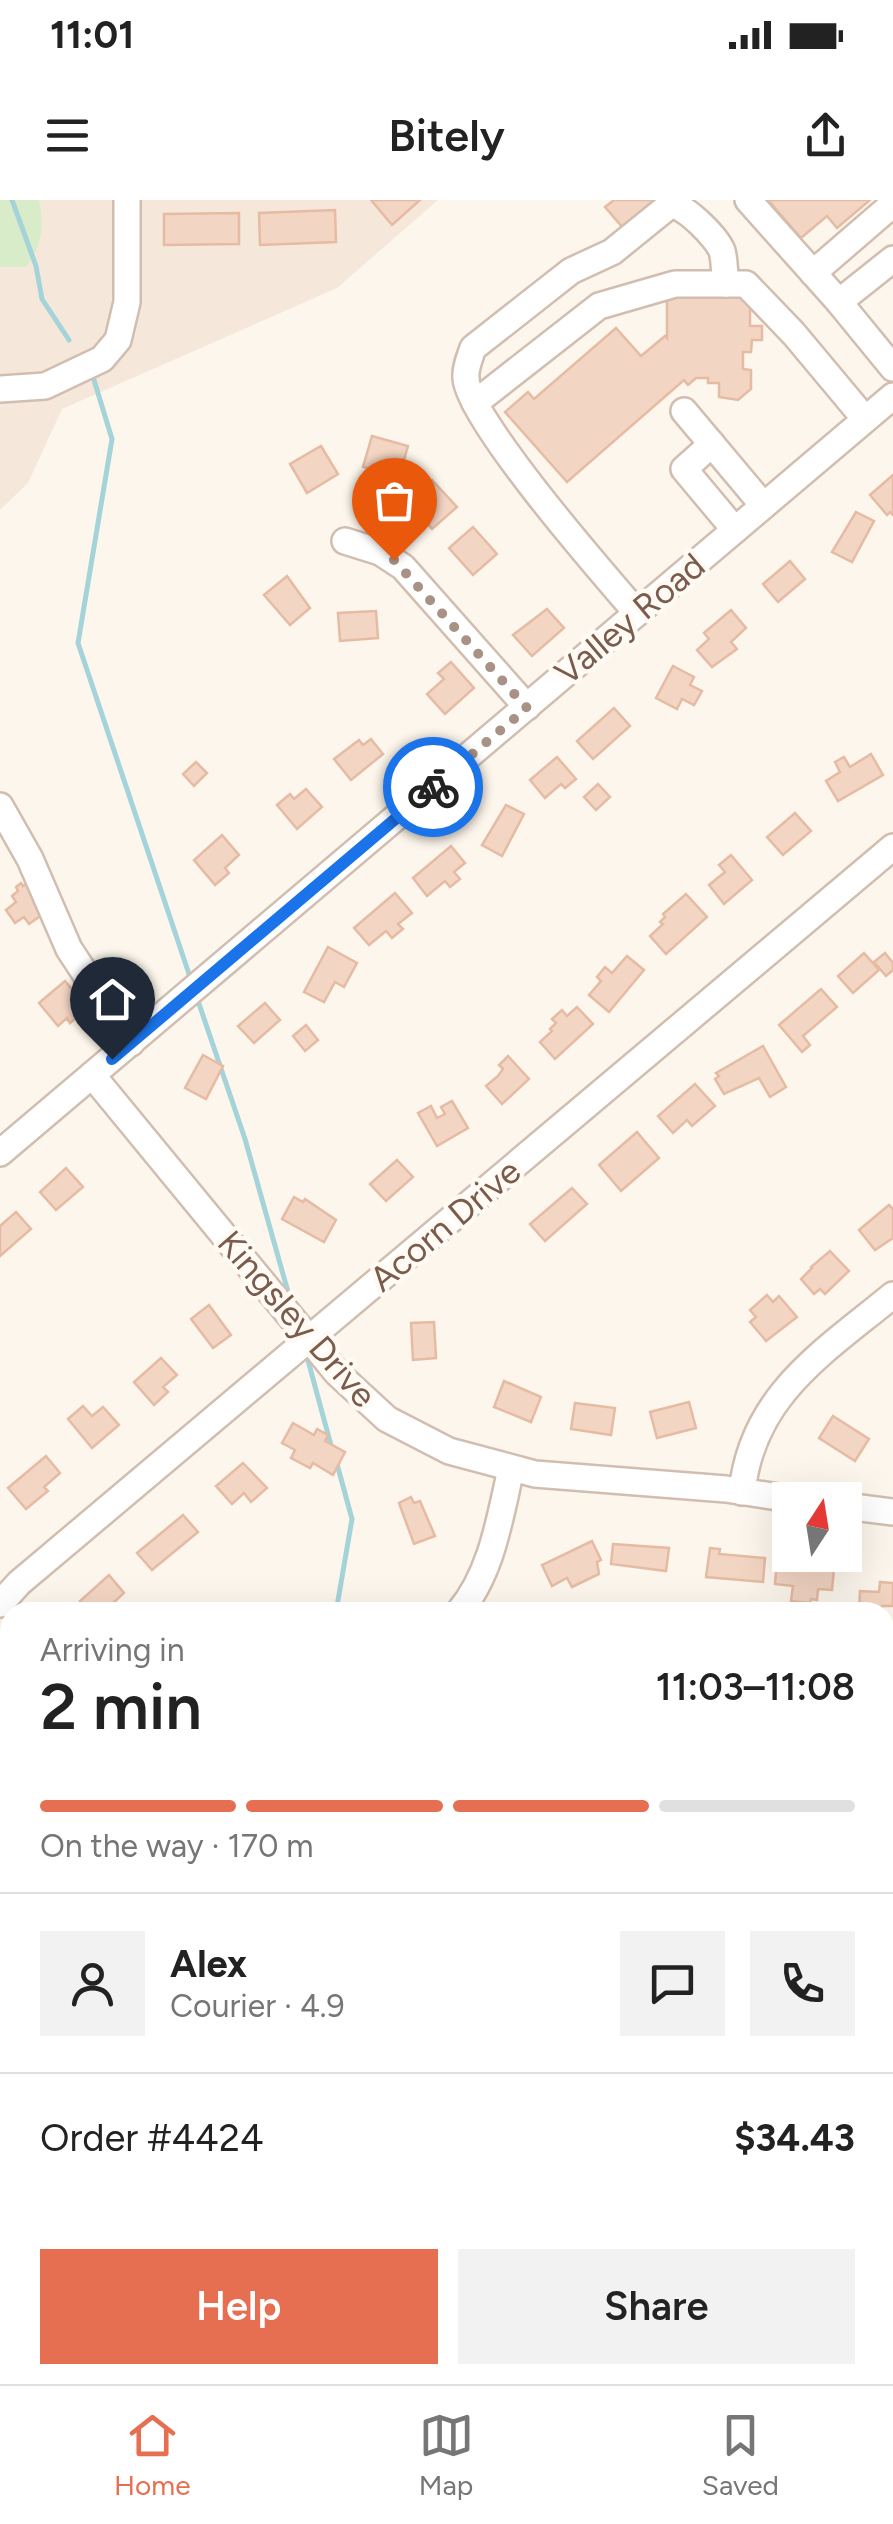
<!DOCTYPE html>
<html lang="en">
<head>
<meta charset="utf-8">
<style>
	:root { --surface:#fff; --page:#f2f2f2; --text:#222; --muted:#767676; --line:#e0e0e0; --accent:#e76f51 }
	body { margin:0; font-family:Figtree,sans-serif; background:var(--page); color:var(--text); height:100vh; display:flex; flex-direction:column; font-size:38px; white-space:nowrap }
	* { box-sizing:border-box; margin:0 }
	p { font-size:32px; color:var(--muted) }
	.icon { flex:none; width:55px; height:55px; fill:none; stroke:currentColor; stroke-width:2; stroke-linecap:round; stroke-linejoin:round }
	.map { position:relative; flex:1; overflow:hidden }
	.panel { position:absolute; left:0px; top:1402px; width:895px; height:782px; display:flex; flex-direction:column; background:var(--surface); border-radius:30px 30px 0 0; box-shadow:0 10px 40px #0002 }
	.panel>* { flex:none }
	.needle { width:65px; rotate:12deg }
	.fabs { position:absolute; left:772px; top:1282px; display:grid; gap:20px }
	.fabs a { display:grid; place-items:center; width:90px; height:90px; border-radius:0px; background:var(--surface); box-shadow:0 10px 40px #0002; font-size:50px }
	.pin { position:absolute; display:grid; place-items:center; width:85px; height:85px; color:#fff; margin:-102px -42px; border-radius:50% 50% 50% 0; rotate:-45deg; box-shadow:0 0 10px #0007 }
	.pin .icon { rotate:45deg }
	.courier { position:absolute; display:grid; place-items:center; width:100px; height:100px; margin:-50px; border:8px solid #1a73e8; border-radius:50%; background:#fff; color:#222; box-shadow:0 2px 12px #0007 }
	.overview em { font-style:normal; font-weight:600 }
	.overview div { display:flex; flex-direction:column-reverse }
	.overview { display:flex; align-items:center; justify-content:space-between; height:170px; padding:0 40px }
	h1 { font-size:65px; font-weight:600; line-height:75px }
	.bar { display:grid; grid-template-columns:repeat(4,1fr); gap:15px 10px; align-content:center; height:120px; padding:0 40px }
	.bar i { height:12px; border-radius:8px; background:var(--line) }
	.bar .on { background:var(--accent) }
	.bar p { grid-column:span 4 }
	.line { display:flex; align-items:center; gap:25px; padding:0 40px; border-top:2px solid var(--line) }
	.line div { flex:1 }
	.round { display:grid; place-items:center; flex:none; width:105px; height:105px; border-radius:0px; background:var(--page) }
	.action { display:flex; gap:20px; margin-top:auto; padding:20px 40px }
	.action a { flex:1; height:115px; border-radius:0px; background:var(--accent); color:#fff; font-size:40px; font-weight:600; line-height:115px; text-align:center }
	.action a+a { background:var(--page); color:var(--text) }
	.status { display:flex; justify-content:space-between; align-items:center; height:70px; padding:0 50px; background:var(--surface); direction:ltr }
	.status svg { height:28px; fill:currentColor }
	header { display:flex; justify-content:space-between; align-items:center; height:130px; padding:0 40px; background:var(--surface); font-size:45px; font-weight:600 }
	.dock { display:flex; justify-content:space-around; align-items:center; height:140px; border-top:2px solid var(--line); background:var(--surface); font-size:28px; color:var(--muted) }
	.dock a { display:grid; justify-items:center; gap:5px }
	.dock .on { color:var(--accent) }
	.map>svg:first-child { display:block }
	.residential { fill:#f5e8da }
	.green { fill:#d8ecc9 }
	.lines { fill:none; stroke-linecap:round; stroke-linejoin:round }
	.stream { stroke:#a5d3da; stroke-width:5 }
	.building { fill:#f3d5c3; stroke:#e6bba3; stroke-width:2.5 }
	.minor-casing { stroke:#d1beb0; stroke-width:30 }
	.major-casing { stroke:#dad1cd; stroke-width:35 }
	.minor { stroke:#fff; stroke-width:25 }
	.major { stroke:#fbd9a5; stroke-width:30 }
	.done { stroke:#a89285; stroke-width:10; stroke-dasharray:0 18 }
	.route { stroke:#1a73e8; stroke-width:12 }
	.labels { text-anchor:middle; stroke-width:9; stroke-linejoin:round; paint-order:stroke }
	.street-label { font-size:35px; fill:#7a5c4d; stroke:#fffaf3 }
</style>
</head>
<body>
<div class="status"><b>11:01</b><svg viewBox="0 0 49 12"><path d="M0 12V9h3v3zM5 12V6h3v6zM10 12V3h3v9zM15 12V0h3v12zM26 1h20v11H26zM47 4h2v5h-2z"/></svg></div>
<header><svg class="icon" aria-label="menu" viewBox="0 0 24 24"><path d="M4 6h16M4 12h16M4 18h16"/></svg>Bitely<svg class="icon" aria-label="share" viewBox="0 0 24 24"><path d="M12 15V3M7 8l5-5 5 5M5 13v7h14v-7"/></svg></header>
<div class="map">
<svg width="893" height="2184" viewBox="0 0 893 2184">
	<rect width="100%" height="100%" fill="#fdf6ec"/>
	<path class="residential" d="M0,0H438L337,88L62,209L28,283L0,310Z"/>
	<g class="green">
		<path d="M0,0H39C44,27 43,44 26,67H0Z"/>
		<path d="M885,2088L893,2097V2184H302L313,2175H885Z"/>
	</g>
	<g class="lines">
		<g class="stream">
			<path d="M12,0L36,66L42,99L69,140"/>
			<path d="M94,180L112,239L78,443L191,780"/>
			<path d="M196,795L245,939L290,1099"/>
			<path d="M306,1153L332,1249"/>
			<path d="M336,1412L352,1319L337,1264"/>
			<path d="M0,1926L10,1923"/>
		</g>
	</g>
	<g class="building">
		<path d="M371,0H420L392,25Z"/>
		<path d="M614,0H656L623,28L605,7Z"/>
		<path d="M768,0H870L837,28L827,16L801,38Z"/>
		<path d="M335,10L336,42L260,45L259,13Z"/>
		<path d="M239,13V44L164,45V14Z"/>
		<path d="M667,97H750V126H762V140H752L751,152H743V169L751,170V189L738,200L719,197V183H708V178H696L688,185L684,180L567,282L505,212L528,192L534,199L616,128L641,156L665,136L667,138Z"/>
		<path d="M372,236L408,246L399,277L363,267Z"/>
		<path d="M321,246L338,274L307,293L290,264Z"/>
		<path d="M893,275V315L890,312L887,315L870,295Z"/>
		<path d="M432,280L457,307L432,329L408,301Z"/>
		<path d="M856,312L874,321L852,362L832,352Z"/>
		<path d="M473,327L497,354L473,375L449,348Z"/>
		<path d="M790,361L805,379L778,402L763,384Z"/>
		<path d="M287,376L310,408L290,425L264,395Z"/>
		<path d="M547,409L564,428L532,456L513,435Z"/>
		<path d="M731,410L746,428L731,442L737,449L712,467L697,450L709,439L704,433Z"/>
		<path d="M376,411L378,438L340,441L338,413Z"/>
		<path d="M451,462L474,488L445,514L427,494L444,479L438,473Z"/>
		<path d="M673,466L694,477L690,485L702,491L694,505L682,499L677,509L656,498Z"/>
		<path d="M614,508L630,526L593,559L577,541Z"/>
		<path d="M371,539L383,554L351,580L334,559L359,540L363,545Z"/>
		<path d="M871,554L883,575L838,601L826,581L840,572L835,562L844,557L850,567Z"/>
		<path d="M557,557L576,579L565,588L561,584L545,598L530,580Z"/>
		<path d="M196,562L207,573L194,586L183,574Z"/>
		<path d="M598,584L610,597L596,610L584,597Z"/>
		<path d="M306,589L322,607L297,629L277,605L290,594L294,599Z"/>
		<path d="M506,605L524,614L502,656L482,645Z"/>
		<path d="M795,613L811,631L783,655L767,637Z"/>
		<path d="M222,635L239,655L225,668L229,673L215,685L194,660Z"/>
		<path d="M451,646L465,663L454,672L460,679L450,687L445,681L427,696L413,678Z"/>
		<path d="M731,655L752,680L724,704L709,685L725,672L719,665Z"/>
		<path d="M21,683L23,686L26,684L46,712L29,724L24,717L15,723L6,710L16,702L12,696L18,691L16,687Z"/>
		<path d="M395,693L412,713L398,724L403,729L392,738L386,731L369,745L354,728Z"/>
		<path d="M686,694L707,717L666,754L650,736L663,724L660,722L665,717L663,714Z"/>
		<path d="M328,747L357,763L344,787L335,782L324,802L304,792Z"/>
		<path d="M864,753L879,770L853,793L838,776Z"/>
		<path d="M885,753L893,763V770L886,776L874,762Z"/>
		<path d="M627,756L644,770L609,812L589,795L601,781L597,777L605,767L612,773Z"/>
		<path d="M65,781L88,808L70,823L67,818L58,826L39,803Z"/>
		<path d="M821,789L837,807L803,836L810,845L802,852L779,825Z"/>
		<path d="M265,803L280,820L254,843L238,826Z"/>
		<path d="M577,807L593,824L555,859L540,842L552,831L550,829L556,823L552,819L562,810L567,816Z"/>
		<path d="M306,825L318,840L305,851L293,836Z"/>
		<path d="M763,846L786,887L770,897L759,878L724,894L715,879L719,876L716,873Z"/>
		<path d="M203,855L223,866L206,899L185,888Z"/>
		<path d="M508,856L529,879L502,904L486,886L498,876L503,869L499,865Z"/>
		<path d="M695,884L715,906L692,926L687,920L673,933L658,916Z"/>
		<path d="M452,901L468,928L437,946L418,913L431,906L437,918L445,914L441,907Z"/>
		<path d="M637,932L659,958L621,991L599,965Z"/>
		<path d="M397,960L413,977L386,1001L370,984Z"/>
		<path d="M66,968L83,987L56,1010L40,992Z"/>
		<path d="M572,988L587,1004L545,1041L530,1024Z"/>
		<path d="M294,997L303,1002L305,999L336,1020L324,1042L282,1019Z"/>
		<path d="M889,1005L893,1009V1038L875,1050L859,1030Z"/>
		<path d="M16,1012L31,1029L0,1056V1026Z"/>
		<path d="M830,1051L849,1071L825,1094L820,1089L814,1094L801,1079L812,1068L811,1067Z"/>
		<path d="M767,1095L773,1102L779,1096L797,1117L766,1141L750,1122L756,1117L750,1110Z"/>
		<path d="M209,1105L231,1135L213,1148L191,1119Z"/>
		<path d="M434,1122L436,1158L413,1160L411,1123Z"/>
		<path d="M161,1158L177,1175L163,1187L168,1192L154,1205L134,1182Z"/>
		<path d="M504,1181L541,1197L531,1222L494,1207Z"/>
		<path d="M689,1202L696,1228L657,1238L650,1212Z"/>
		<path d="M575,1203L615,1208L611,1235L571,1229Z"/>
		<path d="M83,1206L92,1216L103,1207L119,1225L92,1248L68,1219Z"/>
		<path d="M833,1216L869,1239L855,1261L819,1238Z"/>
		<path d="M293,1223L314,1235L317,1229L328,1235L325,1241L345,1252L333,1275L313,1263L310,1268L291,1258L295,1250L282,1243Z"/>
		<path d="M46,1256L60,1273L44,1287L48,1291L26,1309L8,1288Z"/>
		<path d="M243,1263L267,1288L251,1302L244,1293L232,1304L216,1286Z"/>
		<path d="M411,1297L414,1303L420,1301L435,1336L414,1344L399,1303Z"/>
		<path d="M183,1315L198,1332L152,1370L137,1353Z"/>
		<path d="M592,1341L601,1360L597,1362L599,1374L572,1387L567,1378L552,1386L542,1365Z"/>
		<path d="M613,1344L669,1348L666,1371L611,1364Z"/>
		<path d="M710,1348L720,1349L719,1354L765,1358L763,1382L706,1377Z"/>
		<path d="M777,1361L834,1368L832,1390L818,1389L817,1400L811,1399L810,1403L791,1401L793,1386L775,1384Z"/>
		<path d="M109,1375L124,1393L112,1404L120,1412H90L80,1401Z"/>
		<path d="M880,1382L893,1383V1406H882V1412H859L860,1391L879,1392Z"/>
		<path d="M893,1584V1624L885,1629V1589Z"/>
		<path d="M0,1621L10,1634V1670L0,1658Z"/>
		<path d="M10,1931V1992L3,1994L0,1933Z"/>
	</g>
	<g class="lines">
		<defs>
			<g id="minor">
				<path d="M748,0L839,102"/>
				<path d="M893,59L839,102L893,168"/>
				<path d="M813,73L893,4"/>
				<path d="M0,189L45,186L102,159L118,140L127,102V0"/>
				<path d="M475,203L599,106L675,84H746L794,134L865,219"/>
				<path d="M684,211L763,305"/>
				<path d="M712,244L684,269L735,330"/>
				<path d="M345,341L380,352L403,367L527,507"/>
				<path d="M637,413C605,376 467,218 466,178C465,168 470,157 473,148L571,71L612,52L670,5C684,4 717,38 722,51C725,61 724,74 726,84"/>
				<path d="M0,606L30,659L69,749L131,843"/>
				<path d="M92,875L337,1173L387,1219L449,1251L535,1274L726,1289L798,1300"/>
				<path d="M0,953L893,196"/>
				<path d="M742,1292C752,1195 824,1152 893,1095"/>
				<path d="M845,1306L893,1312"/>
				<path d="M0,1404L19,1383L893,647"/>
				<path d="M459,1412C492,1373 500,1317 511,1269"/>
				<path d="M885,1513L893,1506"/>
				<path d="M0,1534L10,1549"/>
				<path d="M0,1856L10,1847"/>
				<path d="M823,2175L824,2184"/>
				<path d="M572,2184L575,2175"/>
			</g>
			<g id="major">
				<path d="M0,2096L10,2109"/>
				<path d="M62,2175L69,2184"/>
			</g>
		</defs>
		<use href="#minor" class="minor-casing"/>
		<use href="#major" class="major-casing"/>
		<use href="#minor" class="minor"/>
		<use href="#major" class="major"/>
	</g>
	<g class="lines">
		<path class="done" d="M394,360L527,508L433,587"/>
		<path class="route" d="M112,859L433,587"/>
	</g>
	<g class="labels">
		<g class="street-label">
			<text transform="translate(630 419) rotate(-40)" y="12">Valley Road</text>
			<text transform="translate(445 1025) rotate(-40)" y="12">Acorn Drive</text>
			<text transform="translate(297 1119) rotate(49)" y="12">Kingsley Drive</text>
		</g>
	</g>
</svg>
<div class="fabs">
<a><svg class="needle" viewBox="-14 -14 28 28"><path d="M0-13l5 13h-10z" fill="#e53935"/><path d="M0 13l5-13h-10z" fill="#767676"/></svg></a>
</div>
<div class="pin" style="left:394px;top:360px;background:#ea580c"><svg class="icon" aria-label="bag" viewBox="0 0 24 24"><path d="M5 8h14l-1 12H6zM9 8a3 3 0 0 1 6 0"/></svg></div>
<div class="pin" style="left:112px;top:859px;background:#1f2937"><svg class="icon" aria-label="home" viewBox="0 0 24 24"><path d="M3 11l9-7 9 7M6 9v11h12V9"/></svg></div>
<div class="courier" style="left:433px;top:587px"><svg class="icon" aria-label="bike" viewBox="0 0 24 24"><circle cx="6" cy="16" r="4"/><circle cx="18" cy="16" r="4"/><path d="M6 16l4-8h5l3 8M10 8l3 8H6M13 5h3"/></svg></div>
<section class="panel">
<div class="overview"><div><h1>2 min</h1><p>Arriving in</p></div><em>11:03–11:08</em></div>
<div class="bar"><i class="on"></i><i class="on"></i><i class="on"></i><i></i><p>On the way · 170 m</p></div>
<div class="line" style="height:180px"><a class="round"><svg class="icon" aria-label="person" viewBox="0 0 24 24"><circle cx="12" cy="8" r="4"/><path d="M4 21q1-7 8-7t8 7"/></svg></a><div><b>Alex</b><p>Courier · 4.9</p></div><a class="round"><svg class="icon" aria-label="chat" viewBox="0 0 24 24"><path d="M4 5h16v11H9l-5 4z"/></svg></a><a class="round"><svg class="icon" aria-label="phone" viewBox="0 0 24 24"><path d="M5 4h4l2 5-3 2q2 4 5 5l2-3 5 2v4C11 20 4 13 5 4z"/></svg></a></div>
<div class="line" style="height:130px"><div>Order #4424</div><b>$34.43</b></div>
<div class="action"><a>Help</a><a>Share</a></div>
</section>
</div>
<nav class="dock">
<a class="on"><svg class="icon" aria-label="home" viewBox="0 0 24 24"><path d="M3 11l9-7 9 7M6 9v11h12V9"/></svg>Home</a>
<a><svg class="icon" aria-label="map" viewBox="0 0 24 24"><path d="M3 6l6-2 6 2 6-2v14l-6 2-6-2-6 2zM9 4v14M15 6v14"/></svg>Map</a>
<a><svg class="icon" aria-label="saved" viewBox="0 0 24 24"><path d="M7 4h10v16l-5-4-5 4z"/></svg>Saved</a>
</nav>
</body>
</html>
